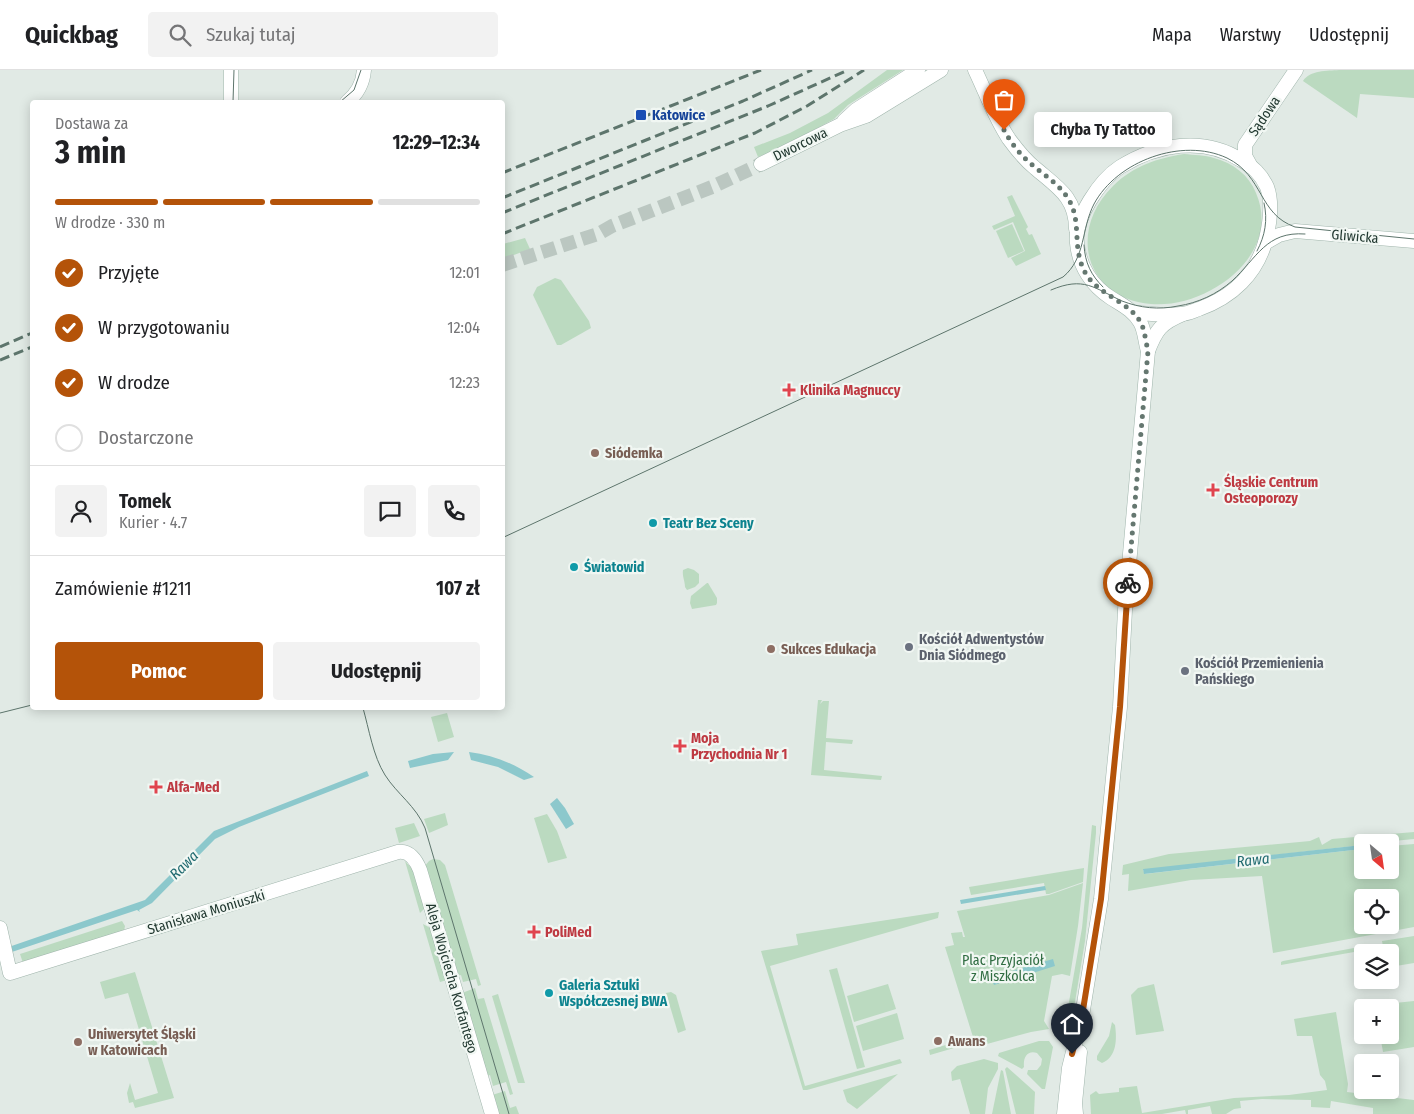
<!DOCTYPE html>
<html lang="pl">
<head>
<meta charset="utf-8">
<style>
	:root { --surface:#fff; --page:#f2f2f2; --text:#202124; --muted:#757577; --line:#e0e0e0; --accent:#b45309 }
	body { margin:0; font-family:"Fira Sans Condensed",sans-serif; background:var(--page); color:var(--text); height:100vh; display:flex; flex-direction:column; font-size:19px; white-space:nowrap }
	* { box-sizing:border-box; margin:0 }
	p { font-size:16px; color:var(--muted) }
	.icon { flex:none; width:28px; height:28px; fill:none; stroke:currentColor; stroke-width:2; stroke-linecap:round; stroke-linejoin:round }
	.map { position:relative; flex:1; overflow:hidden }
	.details { position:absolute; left:30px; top:30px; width:475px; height:610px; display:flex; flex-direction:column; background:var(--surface); border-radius:5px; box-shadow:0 2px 12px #0003 }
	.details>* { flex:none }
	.needle { width:32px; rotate:151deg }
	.buttons { position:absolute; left:1354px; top:764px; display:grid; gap:10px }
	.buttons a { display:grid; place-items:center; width:45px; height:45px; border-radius:5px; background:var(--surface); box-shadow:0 2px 12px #0003; font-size:25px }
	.pin { position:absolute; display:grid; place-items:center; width:42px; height:42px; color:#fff; margin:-51px -21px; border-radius:50% 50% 50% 0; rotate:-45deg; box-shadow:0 0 5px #0007 }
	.pin .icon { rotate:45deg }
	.courier { position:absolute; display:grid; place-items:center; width:50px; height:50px; margin:-25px; border:4px solid #b45309; border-radius:50%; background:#fff; color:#222; box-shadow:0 1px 6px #0007 }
	.bubble { position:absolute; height:35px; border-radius:5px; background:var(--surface); box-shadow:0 2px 12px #0003; font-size:16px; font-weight:700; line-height:35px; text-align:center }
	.headline em { font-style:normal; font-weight:700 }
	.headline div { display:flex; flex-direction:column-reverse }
	.headline { display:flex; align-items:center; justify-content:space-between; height:85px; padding:0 25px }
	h1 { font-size:32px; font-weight:700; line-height:38px }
	.bar { display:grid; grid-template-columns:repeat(4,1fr); gap:8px 5px; align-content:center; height:60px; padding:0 25px }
	.bar i { height:6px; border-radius:4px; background:var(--line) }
	.bar .active { background:var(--accent) }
	.bar p { grid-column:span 4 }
	.line { display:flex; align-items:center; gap:12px; padding:0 25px; border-top:1px solid var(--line) }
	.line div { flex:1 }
	.round { display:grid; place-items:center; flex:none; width:52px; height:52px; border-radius:5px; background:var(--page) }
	ol { padding:0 25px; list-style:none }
	li { display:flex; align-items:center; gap:15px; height:55px }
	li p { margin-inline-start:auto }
	li .icon { padding:5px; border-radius:50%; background:var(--accent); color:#fff; stroke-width:4 }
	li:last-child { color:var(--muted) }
	li i { width:28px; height:28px; border:2px solid var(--line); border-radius:50% }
	.cta { display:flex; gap:10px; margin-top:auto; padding:10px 25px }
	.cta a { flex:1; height:58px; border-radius:5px; background:var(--accent); color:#fff; font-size:20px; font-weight:700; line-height:58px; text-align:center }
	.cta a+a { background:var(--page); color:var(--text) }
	header { display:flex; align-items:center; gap:30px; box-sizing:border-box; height:70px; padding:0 25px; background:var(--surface); border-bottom:1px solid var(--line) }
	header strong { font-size:24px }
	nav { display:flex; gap:28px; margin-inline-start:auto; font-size:18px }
	.search { width:350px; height:45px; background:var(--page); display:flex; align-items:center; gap:12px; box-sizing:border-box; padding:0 18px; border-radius:5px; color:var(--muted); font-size:19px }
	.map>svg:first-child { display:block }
	.green { fill:#bbdac0; fill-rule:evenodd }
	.water { fill:#8cc8cc }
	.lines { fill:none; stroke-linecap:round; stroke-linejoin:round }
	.secondary-tunnel { stroke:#bbc7c1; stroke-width:14; stroke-dasharray:14 7; stroke-linecap:butt }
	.secondary-casing { stroke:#a0b5ac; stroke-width:15 }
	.secondary { stroke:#fff; stroke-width:14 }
	.tram { stroke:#5d756c; stroke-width:1 }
	.rail { stroke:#5d756c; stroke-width:3; stroke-dasharray:10 5; stroke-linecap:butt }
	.done { stroke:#657770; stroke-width:5; stroke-dasharray:0 9 }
	.route { stroke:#b45309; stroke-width:6 }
	.transit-dot { fill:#1a4fb4; stroke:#f1f7f3; stroke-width:2 }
	.health-dot { fill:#e0444e; stroke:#f1f7f3; stroke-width:2 }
	.education-dot { fill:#8d6e63; stroke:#f1f7f3; stroke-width:2 }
	.culture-dot { fill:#0f9aa8; stroke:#f1f7f3; stroke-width:2 }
	.worship-dot { fill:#6b7280; stroke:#f1f7f3; stroke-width:2 }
	.labels { text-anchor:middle; stroke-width:4.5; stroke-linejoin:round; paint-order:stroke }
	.transit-label { font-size:14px; font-weight:bold; fill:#164399; stroke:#f1f7f3; text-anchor:start }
	.street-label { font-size:14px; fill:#223931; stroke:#f1f7f3 }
	.health-label { font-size:14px; font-weight:bold; fill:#be3a42; stroke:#f1f7f3; text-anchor:start }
	.education-label { font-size:14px; font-weight:bold; fill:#785e54; stroke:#f1f7f3; text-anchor:start }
	.culture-label { font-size:14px; font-weight:bold; fill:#0d838f; stroke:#f1f7f3; text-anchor:start }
	.worship-label { font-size:14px; font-weight:bold; fill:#5b616d; stroke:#f1f7f3; text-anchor:start }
	.park-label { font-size:14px; fill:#306d42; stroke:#f1f7f3 }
	.water-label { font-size:15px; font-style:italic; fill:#216b71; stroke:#f1f7f3 }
</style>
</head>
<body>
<header>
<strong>Quickbag</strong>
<div class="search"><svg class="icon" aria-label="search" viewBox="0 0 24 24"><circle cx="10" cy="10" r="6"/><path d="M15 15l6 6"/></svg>Szukaj tutaj</div>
<nav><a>Mapa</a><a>Warstwy</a><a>Udostępnij</a></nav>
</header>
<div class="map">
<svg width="1414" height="1044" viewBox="0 0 1414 1044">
	<rect width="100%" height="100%" fill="#e1eae5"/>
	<g class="green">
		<path d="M887,0H903L848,35L834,49L783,77L758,87L754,77L790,63L828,43Z"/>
		<path d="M1339,0H1414V28L1360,24L1357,48L1303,11C1310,0 1327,1 1339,0Z"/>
		<path d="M1184,84C1194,85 1205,85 1214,88C1233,93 1249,105 1256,123C1283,185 1207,239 1151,234C1084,228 1068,160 1113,116C1133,96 1158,88 1184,84Z"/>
		<path d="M1012,125L1028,157L1026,159L1029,165L1032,164L1041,184L1016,196L1011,188L1025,181L1013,152L994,160L992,156L1015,146L1007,127Z"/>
		<path d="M1012,154L1024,181L1008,188L996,161Z"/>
		<path d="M525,168L530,179L503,189V174Z"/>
		<path d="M555,208L561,210L589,251L591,258L561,275H557L533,225L537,217Z"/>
		<path d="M688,498L694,500L699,504V513L695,517L687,520L685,517C685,511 682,506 683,500Z"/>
		<path d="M707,513H708L717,528V533L716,535L692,539L690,533L691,526Z"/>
		<path d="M818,630H822L820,634L823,631H829L826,668L853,670L852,674L826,672L824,700L882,706L881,710L811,705Z"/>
		<path d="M447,643L454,667L438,672L431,647L439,645L445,666L439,645Z"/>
		<path d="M445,743L448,755L429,763L424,749Z"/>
		<path d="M547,744L557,761L567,788L548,793L534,748Z"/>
		<path d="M414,753L420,766L399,773L395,758Z"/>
		<path d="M1092,755L1096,756V763L1085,871L1075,932L1069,950L1066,949L1082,858Z"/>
		<path d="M1414,762V769L1383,772H1362V775L1143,800L1145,804L1362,779V800H1390V776L1414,774V857L1273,883L1262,806L1191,810L1128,821L1129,804L1122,805L1123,795L1169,784L1310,771L1319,767L1322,775L1332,769ZM1362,828H1390V855H1362Z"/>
		<path d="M433,789L440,790L445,795L481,915L478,916L476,909L463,912L461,905L455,907L424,797L429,791Z"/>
		<path d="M405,791L414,801L424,834V839L420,843Z"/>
		<path d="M1084,798L1083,812L1049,824H1046L1044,813L971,825L969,817Z"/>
		<path d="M1083,813L1078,856L1070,906L1062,904L1052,906L1044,951L1049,959L1031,962L987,974L978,971L930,985L929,980L973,967L945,877L954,875L951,863L962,862L963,867H965L957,841L1049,825Z"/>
		<path d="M939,842L938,848L770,896L805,1016L900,989L902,993L807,1020H803L761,881L798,875L796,864Z"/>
		<path d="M122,851L125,856L124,861L23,893L20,884Z"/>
		<path d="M423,854L432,859L447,910L440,912Z"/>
		<path d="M1414,866V893L1390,897V882H1384L1382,871Z"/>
		<path d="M1354,878L1356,880L1354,882L1281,895V892L1283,891Z"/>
		<path d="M837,898L865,997L857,999L829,900Z"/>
		<path d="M135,902L174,1028L135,1038L133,1032L129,1033L127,1023L130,1013L135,1030L158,1023L128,923L105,929L100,912Z"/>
		<path d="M888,914L896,939L854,952L847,926Z"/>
		<path d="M1154,914L1164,961L1136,965L1131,925L1138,918Z"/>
		<path d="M475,918L478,929L484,928L513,1024L510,1025L506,1012L493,1016L490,1005L484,1007L462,923Z"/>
		<path d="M671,922L676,925L686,960L678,963L666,923Z"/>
		<path d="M498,924L525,1013H518L517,1010L492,926Z"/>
		<path d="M1414,931V977L1383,982L1380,965H1390V938L1382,937L1395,933Z"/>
		<path d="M1336,942L1348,1014L1347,1022L1414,1030V1044H1373V1038L1331,1031L1330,1038L1311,1037V1030L1262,1029L1240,1031L1241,1038L1234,1039L1226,1044H1212L1210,1036L1188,1040V1044H1186L1185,1040L1162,1044H1091L1090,1025L1096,1021L1099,1024L1119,1022V1018L1137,1016L1142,1043L1234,1028L1289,1025L1327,1020L1325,1011L1320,1005L1312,966H1297L1294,949Z"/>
		<path d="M897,943L904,969L863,981L856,956Z"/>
		<path d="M1112,952L1115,955C1117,969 1117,987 1102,993L1097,990V986L1109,966Z"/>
		<path d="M1039,971H1049L1053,977L1045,1019H1042L1027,1004L1028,1000H1037L1041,995L1042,989L1037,983C1027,980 1023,988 1024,997L1022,999L998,986L999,983Z"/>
		<path d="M984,989L998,993V999L988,1018L985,1044H970L960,1009L952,1011L951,1002L957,996Z"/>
		<path d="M1007,997L1035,1022L1034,1044H1016L1005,999Z"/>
		<path d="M1001,1000L1003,1001L1011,1044H992Z"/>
		<path d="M898,1004L857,1039L847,1032L843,1020Z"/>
		<path d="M505,1021L510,1038L516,1036L519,1044H495L492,1025Z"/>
	</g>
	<g class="water">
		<path d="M454,682L448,690L410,698L408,691L433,684Z"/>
		<path d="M469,682C493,685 513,693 534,707L524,710L498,697L471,690Z"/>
		<path d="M367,701L369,706L239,757L215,769L152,833L139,840L140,842L137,840L122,845L0,886V880L145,830L214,761Z"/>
		<path d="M557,728L565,738L574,754L566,759L550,734Z"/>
		<path d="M1362,775V779L1144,804L1143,799Z"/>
		<path d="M1045,816L1046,820L961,834L960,830Z"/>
		<path d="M1053,889L1055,896L994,915L991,907Z"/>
	</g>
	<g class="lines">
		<path class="secondary-tunnel" d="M502,195L598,164L612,156L712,117L761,94"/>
		<defs>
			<g id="secondary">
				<path d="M975,0C986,23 995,48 1009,69C1017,80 1025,90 1035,98C1057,117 1076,127 1076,159"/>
				<path d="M231,32V0"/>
				<path d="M347,32C357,24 363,13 364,0"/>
				<path d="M844,51L856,40L918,0"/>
				<path d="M761,94L840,55L866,46L941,0"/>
				<path d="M1250,95L1245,86V75L1296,0"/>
				<path d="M1265,173L1279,165L1295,161L1414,171"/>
				<path d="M1132,242C1148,244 1165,246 1181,244C1187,244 1193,241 1199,239C1232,227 1257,204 1266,169C1270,152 1273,133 1267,117C1261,104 1253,97 1241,90C1203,66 1157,74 1120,97C1100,110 1074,148 1077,173C1079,196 1092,216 1111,228C1122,235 1133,240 1140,252C1145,260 1145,272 1148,281"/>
				<path d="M0,858L10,903L398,782C409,780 416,790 420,800L492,1044"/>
				<path d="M1064,1044L1069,998L1082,946L1101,829L1120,637L1125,540L1148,281C1156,260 1161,253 1183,244"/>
				<path d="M1076,1044L1075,1033L1080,982"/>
			</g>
		</defs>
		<use href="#secondary" class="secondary-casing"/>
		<use href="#secondary" class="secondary"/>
		<g class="tram">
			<path d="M233,32L234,0"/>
			<path d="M340,32L354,20L361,0"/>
			<path d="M1084,175C1085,193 1091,205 1103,217"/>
			<path d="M1257,181C1265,166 1268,150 1264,133"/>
			<path d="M1051,220C1084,206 1094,218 1122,231C1140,238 1159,240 1178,236C1198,233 1217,224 1232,211C1257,188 1266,161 1305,164"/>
			<path d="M502,468L1063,207C1086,188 1081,159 1094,134C1117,91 1182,67 1227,88C1264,106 1258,144 1295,157L1414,169"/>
			<path d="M363,638C369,659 373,686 385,705C397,724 416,736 425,758L509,1044"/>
			<path d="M0,643L32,635"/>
		</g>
		<g class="rail">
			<path d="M502,103L761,0"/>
			<path d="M502,128L743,31L812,0"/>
			<path d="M502,143L768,36L848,0"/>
			<path d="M502,164L755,63L807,36L864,0"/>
			<path d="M0,277L32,263"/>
			<path d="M0,290L32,277"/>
		</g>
	</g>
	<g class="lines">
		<path class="done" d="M1004,60C1012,75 1023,88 1036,98C1048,108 1061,116 1069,130C1083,154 1070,181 1088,207C1103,227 1132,233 1142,255C1145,263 1146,273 1148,281L1128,513"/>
		<path class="route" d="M1072,984L1082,946L1101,829L1120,637L1128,513"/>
	</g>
	<rect class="transit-dot" x="635" y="39" width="12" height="12" rx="2.5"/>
	<g class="health-dot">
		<path d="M786.5 312.5h5v5h5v5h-5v5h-5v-5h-5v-5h5z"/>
		<path d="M1210.5 412.5h5v5h5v5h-5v5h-5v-5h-5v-5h5z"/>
		<path d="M677.5 668.5h5v5h5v5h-5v5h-5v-5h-5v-5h5z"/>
		<path d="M153.5 709.5h5v5h5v5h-5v5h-5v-5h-5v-5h5z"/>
		<path d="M531.5 854.5h5v5h5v5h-5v5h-5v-5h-5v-5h5z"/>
	</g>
	<g class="education-dot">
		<circle cx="595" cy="383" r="5"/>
		<circle cx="771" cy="579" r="5"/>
		<circle cx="938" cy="971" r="5"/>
		<circle cx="78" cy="972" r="5"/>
	</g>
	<g class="culture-dot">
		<circle cx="653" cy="453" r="5"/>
		<circle cx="574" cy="497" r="5"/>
		<circle cx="549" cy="923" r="5"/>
	</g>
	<g class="worship-dot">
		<circle cx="909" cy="577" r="5"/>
		<circle cx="1185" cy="601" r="5"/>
	</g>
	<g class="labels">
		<g class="transit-label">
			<text x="652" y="50">Katowice</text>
		</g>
		<g class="street-label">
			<text transform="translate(1264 46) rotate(-56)" y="5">Sądowa</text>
			<text transform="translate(800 74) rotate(-26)" y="5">Dworcowa</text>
			<text transform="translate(1355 166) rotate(5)" y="5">Gliwicka</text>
			<text transform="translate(206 842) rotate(-17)" y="5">Stanisława Moniuszki</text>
			<text transform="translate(452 908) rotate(74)" y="5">Aleja Wojciecha Korfantego</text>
		</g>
		<g class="health-label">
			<text x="800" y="325">Klinika Magnuccy</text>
			<text x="1224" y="417">Śląskie Centrum<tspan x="1224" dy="16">Osteoporozy</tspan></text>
			<text x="691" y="673">Moja<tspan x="691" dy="16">Przychodnia Nr 1</tspan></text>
			<text x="167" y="722">Alfa-Med</text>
			<text x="545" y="867">PoliMed</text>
		</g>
		<g class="education-label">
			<text x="605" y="388">Siódemka</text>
			<text x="781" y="584">Sukces Edukacja</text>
			<text x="88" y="969">Uniwersytet Śląski<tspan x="88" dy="16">w Katowicach</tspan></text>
			<text x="948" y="976">Awans</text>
		</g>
		<g class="culture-label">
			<text x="663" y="458">Teatr Bez Sceny</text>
			<text x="584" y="502">Światowid</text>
			<text x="559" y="920">Galeria Sztuki<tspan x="559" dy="16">Współczesnej BWA</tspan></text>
		</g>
		<g class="worship-label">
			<text x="919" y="574">Kościół Adwentystów<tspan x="919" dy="16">Dnia Siódmego</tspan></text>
			<text x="1195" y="598">Kościół Przemienienia<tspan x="1195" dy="16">Pańskiego</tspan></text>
		</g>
		<g class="park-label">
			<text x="1003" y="895">Plac Przyjaciół<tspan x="1003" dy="16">z Miszkolca</tspan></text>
		</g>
		<g class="water-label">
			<text transform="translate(1253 790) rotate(-6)" y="5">Rawa</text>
			<text transform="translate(184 795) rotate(-45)" y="5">Rawa</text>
		</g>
	</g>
</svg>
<div class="buttons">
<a><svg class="needle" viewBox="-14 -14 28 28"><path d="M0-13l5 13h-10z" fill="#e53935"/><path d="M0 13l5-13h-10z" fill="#757577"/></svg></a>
<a><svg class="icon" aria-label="locate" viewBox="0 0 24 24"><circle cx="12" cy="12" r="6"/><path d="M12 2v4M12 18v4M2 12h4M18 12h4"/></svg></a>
<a><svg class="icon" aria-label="layers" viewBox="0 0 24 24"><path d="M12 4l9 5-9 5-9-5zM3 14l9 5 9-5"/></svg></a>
<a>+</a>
<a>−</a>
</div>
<div class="pin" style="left:1004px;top:60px;background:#ea580c"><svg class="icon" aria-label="bag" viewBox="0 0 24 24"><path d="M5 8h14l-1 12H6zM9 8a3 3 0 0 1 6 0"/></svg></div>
<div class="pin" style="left:1072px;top:984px;background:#1f2937"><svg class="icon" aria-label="home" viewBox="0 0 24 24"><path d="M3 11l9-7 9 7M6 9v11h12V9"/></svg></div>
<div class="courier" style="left:1128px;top:513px"><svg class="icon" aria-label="bike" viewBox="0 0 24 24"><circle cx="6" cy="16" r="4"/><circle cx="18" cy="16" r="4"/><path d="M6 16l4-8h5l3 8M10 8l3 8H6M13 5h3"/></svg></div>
<div class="bubble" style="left:1034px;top:42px;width:138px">Chyba Ty Tattoo</div>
<section class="details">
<div class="headline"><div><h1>3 min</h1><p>Dostawa za</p></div><em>12:29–12:34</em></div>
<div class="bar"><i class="active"></i><i class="active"></i><i class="active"></i><i></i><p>W drodze · 330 m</p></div>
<ol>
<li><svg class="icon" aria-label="check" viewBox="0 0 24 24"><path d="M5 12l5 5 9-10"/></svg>Przyjęte<p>12:01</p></li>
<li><svg class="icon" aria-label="check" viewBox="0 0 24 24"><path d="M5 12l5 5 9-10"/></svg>W przygotowaniu<p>12:04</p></li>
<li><svg class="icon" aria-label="check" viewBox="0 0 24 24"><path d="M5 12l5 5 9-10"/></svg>W drodze<p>12:23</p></li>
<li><i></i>Dostarczone</li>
</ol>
<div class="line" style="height:90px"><a class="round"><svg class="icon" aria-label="person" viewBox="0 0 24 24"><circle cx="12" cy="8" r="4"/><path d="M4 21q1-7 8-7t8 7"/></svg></a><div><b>Tomek</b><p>Kurier · 4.7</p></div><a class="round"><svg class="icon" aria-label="chat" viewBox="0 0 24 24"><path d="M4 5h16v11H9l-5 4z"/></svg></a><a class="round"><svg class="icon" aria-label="phone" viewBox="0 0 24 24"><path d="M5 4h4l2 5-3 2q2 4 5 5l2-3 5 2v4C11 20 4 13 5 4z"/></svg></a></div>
<div class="line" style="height:65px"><div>Zamówienie #1211</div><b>107 zł</b></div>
<div class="cta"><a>Pomoc</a><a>Udostępnij</a></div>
</section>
</div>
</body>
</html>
